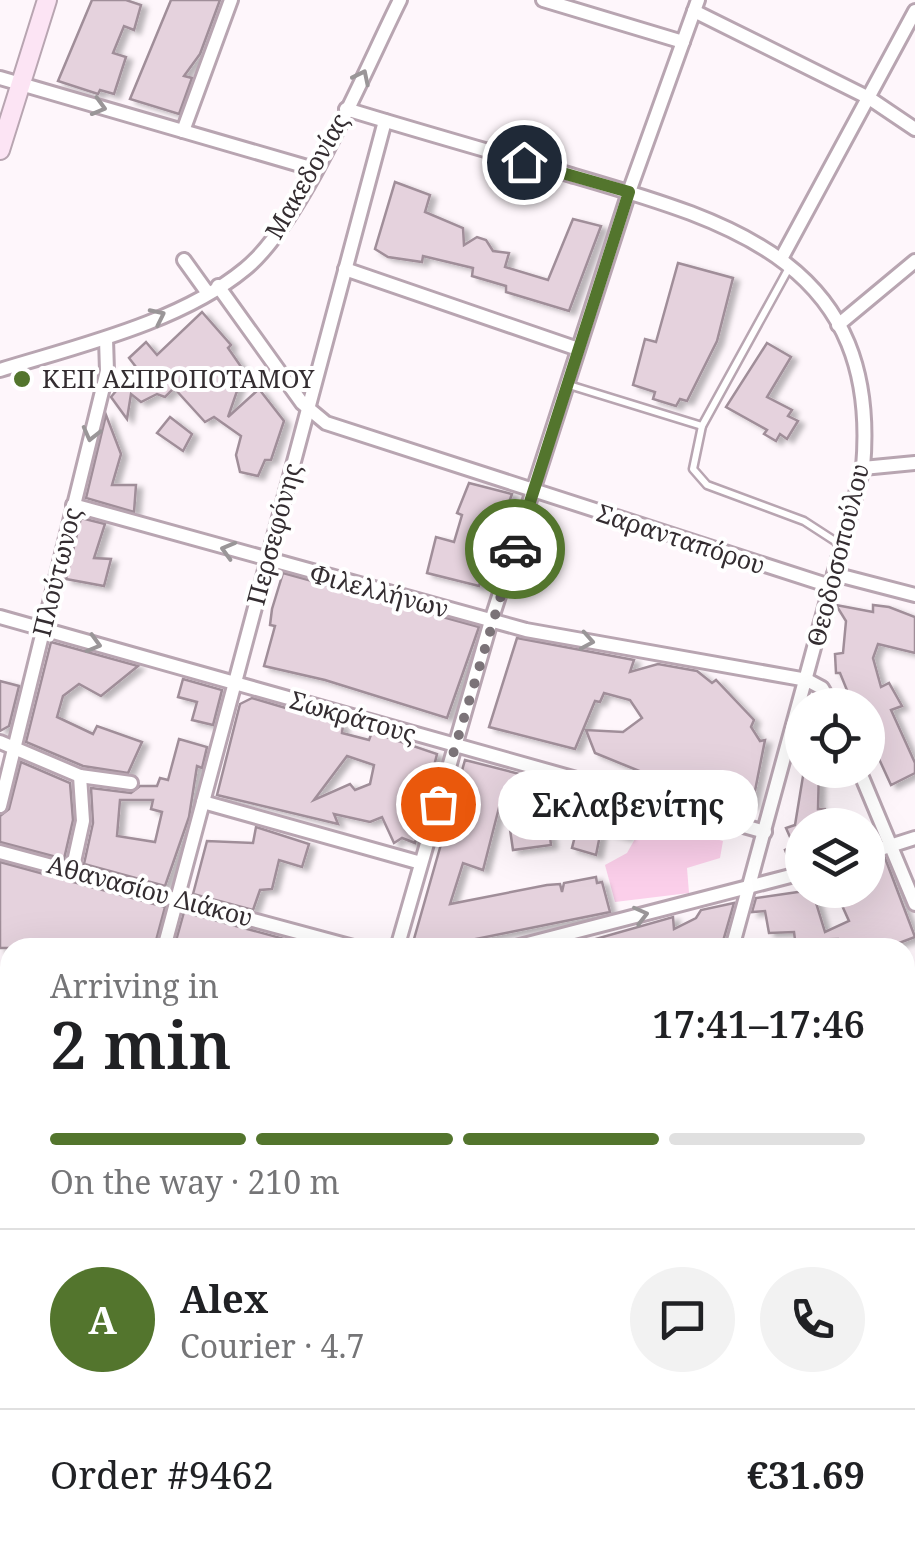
<!DOCTYPE html>
<html lang="en">
<head>
<meta charset="utf-8">
<style>
	:root { --surface:#fff; --page:#f2f2f2; --text:#202124; --muted:#757577; --line:#e0e0e0; --accent:#53752d }
	body { margin:0; font-family:"Noto Serif",serif; background:var(--page); color:var(--text); height:100vh; display:flex; flex-direction:column; font-size:38px; white-space:nowrap }
	* { box-sizing:border-box; margin:0 }
	p { font-size:32px; color:var(--muted) }
	.icon { flex:none; width:55px; height:55px; fill:none; stroke:currentColor; stroke-width:2; stroke-linecap:round; stroke-linejoin:round }
	.map { position:relative; flex:1; overflow:hidden }
	.side { position:absolute; left:0px; top:938px; width:915px; height:622px; display:flex; flex-direction:column; background:var(--surface); border-radius:30px 30px 0 0; box-shadow:0 10px 40px #0002 }
	.side>* { flex:none }
	.fabs { position:absolute; left:785px; top:688px; display:grid; gap:20px }
	.fabs a { display:grid; place-items:center; width:100px; height:100px; border-radius:50%; background:var(--surface); box-shadow:0 10px 40px #0002; font-size:50px }
	.pin { position:absolute; display:grid; place-items:center; width:85px; height:85px; color:#fff; margin:-42px; border:5px solid #fff; border-radius:50%; box-shadow:0 2px 10px #0007 }
	.courier { position:absolute; display:grid; place-items:center; width:100px; height:100px; margin:-50px; border:8px solid #53752d; border-radius:50%; background:#fff; color:#222; box-shadow:0 2px 12px #0007 }
	.bubble { position:absolute; height:70px; border-radius:35px; background:var(--surface); box-shadow:0 10px 40px #0002; font-size:32px; font-weight:600; line-height:70px; text-align:center }
	.summary em { font-style:normal; font-weight:600 }
	.summary div { display:flex; flex-direction:column-reverse }
	.summary { display:flex; align-items:center; justify-content:space-between; height:170px; padding:0 50px }
	h1 { font-size:65px; font-weight:600; line-height:75px }
	.bar { display:grid; grid-template-columns:repeat(4,1fr); gap:15px 10px; align-content:center; height:120px; padding:0 50px }
	.bar i { height:12px; border-radius:8px; background:var(--line) }
	.bar .on { background:var(--accent) }
	.bar p { grid-column:span 4 }
	.line { display:flex; align-items:center; gap:25px; padding:0 50px; border-top:2px solid var(--line) }
	.line div { flex:1 }
	.round { display:grid; place-items:center; flex:none; width:105px; height:105px; border-radius:52px; background:var(--page) }
	.map>svg:first-child { display:block }
	.green { fill:#fbcfea }
	.building { fill:#e5d2dd; stroke:#a08e99; stroke-width:2.5; fill-rule:evenodd; filter:url(#shadow) }
	.lines { fill:none; stroke-linecap:round; stroke-linejoin:round }
	.lane-casing { stroke:#b8a5b1; stroke-width:11 }
	.street-casing { stroke:#b8a5b1; stroke-width:18 }
	.secondary-casing { stroke:#b8a5b1; stroke-width:22 }
	.primary-casing { stroke:#b17b9f; stroke-width:25 }
	.lane { stroke:#fff; stroke-width:6 }
	.street { stroke:#fff; stroke-width:12 }
	.secondary { stroke:#fce4f4; stroke-width:18 }
	.primary { stroke:#f9c9e9; stroke-width:20 }
	.oneway { stroke:#9a9698 }
	.done { stroke:#7b7378; stroke-width:10; stroke-dasharray:0 18 }
	.route { stroke:#53752d; stroke-width:12 }
	.poi-dot { fill:#53752d; stroke:#fff; stroke-width:4 }
	.labels { text-anchor:middle; stroke-width:8; stroke-linejoin:round; paint-order:stroke }
	.street-label { font-size:25px; fill:#342d31; stroke:#fff }
	.poi-label { font-size:25px; fill:#342d31; stroke:#fff; text-anchor:start }
</style>
</head>
<body>
<div class="map">
<svg width="915" height="1559" viewBox="0 0 915 1559">
	<defs>
		<filter id="shadow"><feDropShadow dx="6" dy="3.5" stdDeviation="2.5" flood-color="#0004"/></filter>
	</defs>
	<rect width="100%" height="100%" fill="#fef6fb"/>
	<path class="green" d="M645,821L723,841L720,858L687,868L689,893L615,902L605,865L627,853Z"/>
	<g class="building">
		<path d="M92,0H126L141,5L134,30L124,26L113,53L126,57L114,94L100,90L98,94L58,81Z"/>
		<path d="M171,0H220L200,54L184,76L192,78L179,114L130,99Z"/>
		<path d="M395,182L430,195L425,212L463,228L464,245L477,237L486,240L493,251L509,253L505,267L548,280L573,219L601,226L569,311L506,292V286L472,276L473,268L423,256L422,262L388,257L375,249Z"/>
		<path d="M678,263L733,278L717,341L687,401L680,399L676,406L653,399L655,392L633,385L645,339L656,342Z"/>
		<path d="M202,312L231,345L228,348L244,371L228,417L259,389L284,421L271,460H265L258,476L240,472L236,455L241,436L214,417L205,422L174,388L165,397L157,394L141,402L131,394L127,419L111,397L136,367L129,358L146,342L157,355Z"/>
		<path d="M767,343L791,357L767,397L792,410L788,416L798,421L787,439L780,434L776,441L764,434L767,430L726,407Z"/>
		<path d="M106,415L121,454L112,485H136L134,512L86,498Z"/>
		<path d="M170,417L192,434L183,451L157,433Z"/>
		<path d="M469,483L512,494L479,586L427,573L436,537L454,542L462,515L457,513Z"/>
		<path d="M81,518L105,524L94,558L111,559L104,586L66,579Z"/>
		<path d="M283,573L479,627L447,718L325,680L264,666L275,626L270,625L272,609Z"/>
		<path d="M836,605L873,612V605L889,607L915,617V653L878,644L873,658L881,687L889,683L902,706L891,710L915,763V773L891,785L868,735V705H853L840,673H836L835,654L843,653L846,621Z"/>
		<path d="M517,638L634,660L630,672L658,664L697,671L712,683L716,680L754,720L751,727L760,741L765,740L752,806L681,788L595,753L586,730L623,732L642,718L630,700L604,693L600,702L595,701L575,749L489,727Z"/>
		<path d="M51,642L138,666L101,696L79,684L63,696L57,717L93,734L97,726L142,742L128,773L83,766L26,742Z"/>
		<path d="M183,679L222,690L213,725L192,720L197,702L178,697Z"/>
		<path d="M0,681L19,686L9,726L0,731Z"/>
		<path d="M252,698L343,725L342,733L369,740L372,732L437,754L415,843L402,838L394,843L382,817L370,822L334,814L338,824L217,795L240,704ZM347,756L374,765L370,784L355,790L350,784L314,800Z"/>
		<path d="M179,739L207,747L202,768L197,766L189,817L165,886L84,864L93,823L91,788L131,793L140,786H157L160,778L168,780ZM120,800H153L151,809L162,812L155,842L117,836Z"/>
		<path d="M465,760L543,780L551,845L513,850L504,788L483,870L463,863L450,904L547,885L560,884L562,892L564,883L596,877L597,883L602,882L610,912L436,947L414,939Z"/>
		<path d="M21,762L70,783L73,820L64,859L0,842V816L9,809Z"/>
		<path d="M804,770H819L818,809H825L827,825H802V863L800,857L789,860L785,850L794,846L786,828L795,825Z"/>
		<path d="M567,791L634,808L627,837L601,830L596,855L572,848L578,824L560,820Z"/>
		<path d="M256,827L309,844L302,867L279,860L272,889L260,890L253,910L193,894L207,841L253,843Z"/>
		<path d="M885,858L915,937L886,948H840L838,939L795,940L794,932L769,933L765,911L752,912L756,898L812,890L825,932L849,921L835,890H868V865Z"/>
		<path d="M0,862L165,907L154,948H0Z"/>
		<path d="M734,903L721,948H564L673,917L674,929L696,918L701,910Z"/>
		<path d="M184,912L292,941L293,942L280,948H174Z"/>
	</g>
	<g class="lines">
		<defs>
			<g id="lane">
				<path d="M790,266L702,426L693,469L707,485L804,521L841,545"/>
				<path d="M569,385L702,426"/>
			</g>
			<g id="street">
				<path d="M543,0L683,42"/>
				<path d="M694,11L869,98L915,129"/>
				<path d="M0,78L314,169"/>
				<path d="M346,109C421,132 496,153 571,175C732,222 881,263 863,468L732,948"/>
				<path d="M183,131L231,0"/>
				<path d="M782,257L915,11"/>
				<path d="M184,260L207,292"/>
				<path d="M345,269L578,349"/>
				<path d="M218,286L302,403L326,423L830,586"/>
				<path d="M838,325L915,261"/>
				<path d="M0,370C78,346 181,322 245,269C302,223 365,70 400,0"/>
				<path d="M863,468L915,463"/>
				<path d="M73,505L526,630L807,680L822,688L832,705"/>
				<path d="M834,574L915,595"/>
				<path d="M0,617L765,832"/>
				<path d="M0,742L80,776L131,783"/>
				<path d="M859,770L915,904"/>
				<path d="M203,802L421,863"/>
				<path d="M0,806L107,371L106,339"/>
				<path d="M0,852L357,948"/>
				<path d="M868,853L915,838"/>
				<path d="M72,871L83,821L80,776"/>
				<path d="M164,948L385,121"/>
				<path d="M397,948L491,621L629,192L698,0"/>
				<path d="M512,948L802,873"/>
				<path d="M0,983L10,986"/>
				<path d="M0,1094L10,1097"/>
				<path d="M905,1119L915,1122"/>
				<path d="M0,1138L10,1141"/>
				<path d="M905,1192L915,1161"/>
				<path d="M905,1212L915,1215"/>
				<path d="M0,1230L10,1233"/>
				<path d="M905,1304L915,1308"/>
				<path d="M905,1435L914,1407"/>
				<path d="M0,1512L10,1515"/>
				<path d="M120,1550L145,1559"/>
				<path d="M201,1559L204,1550"/>
				<path d="M528,1559L532,1550"/>
				<path d="M688,1559L691,1550"/>
				<path d="M856,1559L859,1550"/>
			</g>
			<g id="secondary">
				<path d="M0,150L47,0"/>
				<path d="M0,1342L8,1308"/>
				<path d="M65,1559L68,1550"/>
			</g>
			<g id="primary">
				<path d="M0,1306L10,1308"/>
				<path d="M905,1539L915,1543"/>
				<path d="M376,1559L379,1550"/>
			</g>
		</defs>
		<use href="#lane" class="lane-casing"/>
		<use href="#street" class="street-casing"/>
		<use href="#secondary" class="secondary-casing"/>
		<use href="#primary" class="primary-casing"/>
		<use href="#lane" class="lane"/>
		<use href="#street" class="street"/>
		<use href="#secondary" class="secondary"/>
		<use href="#primary" class="primary"/>
	</g>
	<defs><path id="oneway-chevron" d="M-2-3.5L2.5 0L-2 3.5" fill="none" stroke-width="1.6" stroke-linecap="round" stroke-linejoin="round" transform="scale(2.5)"/></defs>
	<g class="oneway">
		<use href="#oneway-chevron" transform="translate(362 77) rotate(-64)"/>
		<use href="#oneway-chevron" transform="translate(99 107) rotate(16)"/>
		<use href="#oneway-chevron" transform="translate(158 316) rotate(-26)"/>
		<use href="#oneway-chevron" transform="translate(91 434) rotate(104)"/>
		<use href="#oneway-chevron" transform="translate(228 550) rotate(-164)"/>
		<use href="#oneway-chevron" transform="translate(587 641) rotate(10)"/>
		<use href="#oneway-chevron" transform="translate(94 644) rotate(16)"/>
		<use href="#oneway-chevron" transform="translate(641 915) rotate(-14)"/>
	</g>
	<g class="lines">
		<path class="done" d="M438,804L515,549"/>
		<path class="route" d="M515,549L629,192L524,162"/>
	</g>
	<circle class="poi-dot" cx="22" cy="379" r="10"/>
	<g class="labels">
		<g class="street-label">
			<text transform="translate(307 176) rotate(-60)" y="9">Μακεδονίας</text>
			<text transform="translate(274 534) rotate(-75)" y="9">Περσεφόνης</text>
			<text transform="translate(681 539) rotate(18)" y="9">Σαρανταπόρου</text>
			<text transform="translate(838 555) rotate(-76)" y="9">Θεοδοσοπούλου</text>
			<text transform="translate(57 572) rotate(-76)" y="9">Πλούτωνος</text>
			<text transform="translate(379 591) rotate(15)" y="9">Φιλελλήνων</text>
			<text transform="translate(353 717) rotate(16)" y="9">Σωκράτους</text>
			<text transform="translate(150 891) rotate(15)" y="9">Αθανασίου Διάκου</text>
		</g>
		<g class="poi-label">
			<text x="42" y="388">ΚΕΠ ΑΣΠΡΟΠΟΤΑΜΟΥ</text>
		</g>
	</g>
</svg>
<div class="fabs">
<a><svg class="icon" aria-label="locate" viewBox="0 0 24 24"><circle cx="12" cy="12" r="6"/><path d="M12 2v4M12 18v4M2 12h4M18 12h4"/></svg></a>
<a><svg class="icon" aria-label="layers" viewBox="0 0 24 24"><path d="M12 4l9 5-9 5-9-5zM3 14l9 5 9-5"/></svg></a>
</div>
<div class="pin" style="left:438px;top:804px;background:#ea580c"><svg class="icon" aria-label="bag" viewBox="0 0 24 24"><path d="M5 8h14l-1 12H6zM9 8a3 3 0 0 1 6 0"/></svg></div>
<div class="pin" style="left:524px;top:162px;background:#1f2937"><svg class="icon" aria-label="home" viewBox="0 0 24 24"><path d="M3 11l9-7 9 7M6 9v11h12V9"/></svg></div>
<div class="courier" style="left:515px;top:549px"><svg class="icon" aria-label="car" viewBox="0 0 24 24"><path d="M5 17H2v-5l4-1 3-4h7l3 4 3 1v5h-3M9 17h6M6 11h13"/><circle cx="7" cy="17" r="2"/><circle cx="17" cy="17" r="2"/></svg></div>
<div class="bubble" style="left:498px;top:770px;width:260px">Σκλαβενίτης</div>
<section class="side">
<div class="summary"><div><h1>2 min</h1><p>Arriving in</p></div><em>17:41–17:46</em></div>
<div class="bar"><i class="on"></i><i class="on"></i><i class="on"></i><i></i><p>On the way · 210 m</p></div>
<div class="line" style="height:180px"><b class="round" style="background:var(--accent);color:#fff">A</b><div><b>Alex</b><p>Courier · 4.7</p></div><a class="round"><svg class="icon" aria-label="chat" viewBox="0 0 24 24"><path d="M4 5h16v11H9l-5 4z"/></svg></a><a class="round"><svg class="icon" aria-label="phone" viewBox="0 0 24 24"><path d="M5 4h4l2 5-3 2q2 4 5 5l2-3 5 2v4C11 20 4 13 5 4z"/></svg></a></div>
<div class="line" style="height:130px"><div>Order #9462</div><b>€31.69</b></div>
</section>
</div>
</body>
</html>
